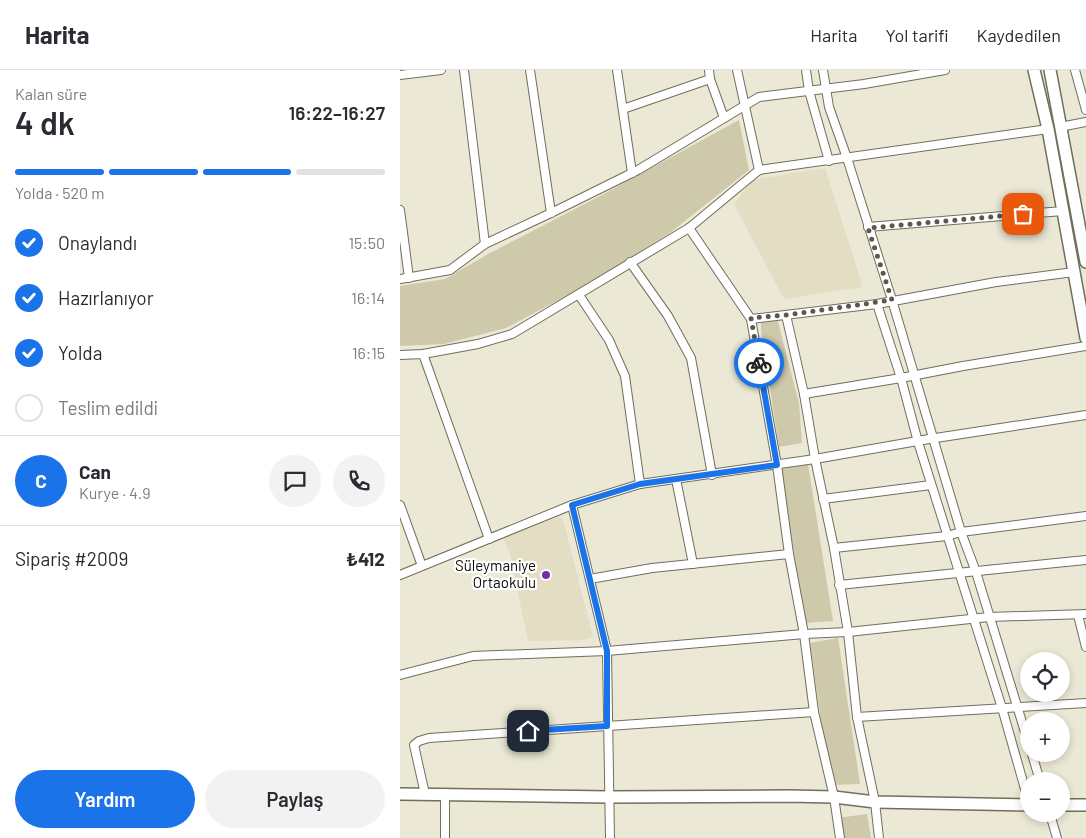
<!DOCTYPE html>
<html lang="tr">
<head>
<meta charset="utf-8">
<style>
	:root { --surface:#fff; --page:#f2f2f3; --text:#2b2b33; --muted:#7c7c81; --line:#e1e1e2; --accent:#1a73e8 }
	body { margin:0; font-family:Barlow,sans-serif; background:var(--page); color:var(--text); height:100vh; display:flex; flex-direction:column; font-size:19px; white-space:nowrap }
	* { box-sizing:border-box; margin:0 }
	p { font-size:16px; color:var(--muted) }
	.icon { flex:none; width:28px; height:28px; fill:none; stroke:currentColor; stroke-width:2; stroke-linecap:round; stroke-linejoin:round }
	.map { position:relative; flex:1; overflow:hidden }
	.panel { display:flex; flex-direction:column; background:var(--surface); width:400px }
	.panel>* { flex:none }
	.controls { position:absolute; left:620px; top:582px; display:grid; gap:10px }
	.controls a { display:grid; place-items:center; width:50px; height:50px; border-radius:50%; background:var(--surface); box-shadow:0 2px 8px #0003; font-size:25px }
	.pin { position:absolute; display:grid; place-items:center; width:42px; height:42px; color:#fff; margin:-21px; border-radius:10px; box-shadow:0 2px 8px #0006 }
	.courier { position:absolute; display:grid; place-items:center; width:50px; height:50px; margin:-25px; border:4px solid #1a73e8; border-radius:50%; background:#fff; color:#222; box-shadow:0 1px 6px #0007 }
	.summary em { font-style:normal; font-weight:600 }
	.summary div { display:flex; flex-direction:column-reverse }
	.summary { display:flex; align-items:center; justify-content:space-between; height:85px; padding:0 15px }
	h1 { font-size:32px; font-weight:600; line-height:38px }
	.bar { display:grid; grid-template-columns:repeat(4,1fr); gap:8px 5px; align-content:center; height:60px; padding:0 15px }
	.bar i { height:6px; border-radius:4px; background:var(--line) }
	.bar .selected { background:var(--accent) }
	.bar p { grid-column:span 4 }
	.line { display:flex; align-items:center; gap:12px; padding:0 15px; border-top:1px solid var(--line) }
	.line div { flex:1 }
	.round { display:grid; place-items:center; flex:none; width:52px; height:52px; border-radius:26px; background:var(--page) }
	ol { padding:0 15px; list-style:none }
	li { display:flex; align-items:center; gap:15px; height:55px }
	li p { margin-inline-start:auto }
	li .icon { padding:5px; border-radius:50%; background:var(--accent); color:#fff; stroke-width:4 }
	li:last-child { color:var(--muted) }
	li i { width:28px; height:28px; border:2px solid var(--line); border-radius:50% }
	.primary-button { display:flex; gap:10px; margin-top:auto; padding:10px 15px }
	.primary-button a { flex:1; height:58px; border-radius:30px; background:var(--accent); color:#fff; font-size:20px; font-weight:600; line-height:58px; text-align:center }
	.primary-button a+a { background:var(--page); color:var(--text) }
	header { display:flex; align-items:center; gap:30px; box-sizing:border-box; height:70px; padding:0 25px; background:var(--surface); border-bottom:1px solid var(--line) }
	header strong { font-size:24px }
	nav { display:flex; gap:28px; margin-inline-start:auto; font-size:18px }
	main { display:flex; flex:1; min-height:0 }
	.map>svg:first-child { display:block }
	.built { fill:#e2ddc3 }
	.green { fill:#cec9ab }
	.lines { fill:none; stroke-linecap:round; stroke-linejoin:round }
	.street-casing { stroke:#716e5d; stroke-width:10 }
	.secondary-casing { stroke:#716e5d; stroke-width:14 }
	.street { stroke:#fff; stroke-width:8 }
	.secondary { stroke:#fff; stroke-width:11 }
	.done { stroke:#5b584e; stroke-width:5; stroke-dasharray:0 9 }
	.route { stroke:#1a73e8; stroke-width:6 }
	.poi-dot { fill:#742ea2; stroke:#fff; stroke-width:2 }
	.labels { text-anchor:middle; stroke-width:4.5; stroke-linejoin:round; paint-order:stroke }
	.poi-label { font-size:15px; fill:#0d0b06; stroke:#fff; text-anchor:end }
</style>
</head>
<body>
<header>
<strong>Harita</strong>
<nav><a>Harita</a><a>Yol tarifi</a><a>Kaydedilen</a></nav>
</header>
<main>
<section class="panel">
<div class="summary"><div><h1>4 dk</h1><p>Kalan süre</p></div><em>16:22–16:27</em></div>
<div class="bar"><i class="selected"></i><i class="selected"></i><i class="selected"></i><i></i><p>Yolda · 520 m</p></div>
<ol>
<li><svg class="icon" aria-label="check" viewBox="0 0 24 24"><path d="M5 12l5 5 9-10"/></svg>Onaylandı<p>15:50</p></li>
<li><svg class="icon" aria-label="check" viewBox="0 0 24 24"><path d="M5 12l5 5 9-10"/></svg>Hazırlanıyor<p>16:14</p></li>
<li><svg class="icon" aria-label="check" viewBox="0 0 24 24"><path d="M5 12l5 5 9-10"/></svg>Yolda<p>16:15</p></li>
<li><i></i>Teslim edildi</li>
</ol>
<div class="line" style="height:90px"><b class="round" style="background:var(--accent);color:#fff">C</b><div><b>Can</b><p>Kurye · 4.9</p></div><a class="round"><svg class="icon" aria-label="chat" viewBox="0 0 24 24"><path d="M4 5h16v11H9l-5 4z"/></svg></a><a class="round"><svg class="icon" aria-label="phone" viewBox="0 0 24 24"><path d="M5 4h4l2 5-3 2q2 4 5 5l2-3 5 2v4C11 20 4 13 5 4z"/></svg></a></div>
<div class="line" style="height:65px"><div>Sipariş #2009</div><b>₺412</b></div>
<div class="primary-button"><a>Yardım</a><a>Paylaş</a></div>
</section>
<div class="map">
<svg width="686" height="768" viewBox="0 0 686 768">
	<rect width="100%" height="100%" fill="#ebe8d5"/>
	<g class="built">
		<path d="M425,98L463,217L384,229L334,134L352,110Z"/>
		<path d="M158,447L163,449L193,567L182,570L128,571L110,484L103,468Z"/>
	</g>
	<g class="green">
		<path d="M339,50L349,100L271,162L188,214L106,258L44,274L0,276V216L45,209L90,183L200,126Z"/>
		<path d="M377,248L399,333L402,373L379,377L361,259V252Z"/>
		<path d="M408,394L433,551L406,553L380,401L381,397Z"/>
		<path d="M438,568L460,714L430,715L410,573Z"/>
		<path d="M467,744L471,768H440L437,748Z"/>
	</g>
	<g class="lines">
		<defs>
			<g id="street">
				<path d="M64,0L85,174"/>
				<path d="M130,0L151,143"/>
				<path d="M217,0L232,103"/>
				<path d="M337,0L359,100"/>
				<path d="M406,0L409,21L429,91"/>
				<path d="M423,0L429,37L447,88L492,230L561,462L576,502L629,675"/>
				<path d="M675,0L686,40"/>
				<path d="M0,5L41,0"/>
				<path d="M310,9L324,48"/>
				<path d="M223,39L310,9L309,0"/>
				<path d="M660,57L686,52"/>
				<path d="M0,140L9,208"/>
				<path d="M468,157L663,141"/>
				<path d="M289,158L351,249L377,395L389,484L404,564L414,642L434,727L440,768"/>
				<path d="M230,192L268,246L291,288L312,405"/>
				<path d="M0,209L50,200L85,174L151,143L238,100L359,27L464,14L545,0"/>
				<path d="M179,225L209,270L225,306L240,414"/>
				<path d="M477,234L501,308L518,372L602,638L629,733"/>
				<path d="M386,245L404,324L415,389L434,478L448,562L457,647L475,732L479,768"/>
				<path d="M351,249L477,234L596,212L674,202"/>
				<path d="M23,284L89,469"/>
				<path d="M0,285L23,284L78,274L112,264L289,158L359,100L648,59"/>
				<path d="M404,324L501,308L563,296L686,276"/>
				<path d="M276,409L293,494"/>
				<path d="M423,429L531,415"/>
				<path d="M0,435L22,496"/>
				<path d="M172,435L207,581L210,768"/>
				<path d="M434,478L547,466L561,462L686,446"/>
				<path d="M0,505L172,435L240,414L415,389L529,369L686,345"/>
				<path d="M190,509L252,498L389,484"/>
				<path d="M439,515L686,490"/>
				<path d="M678,545L686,577"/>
				<path d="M0,605L73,586L207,581L404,564L448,562L589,547L686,544"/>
				<path d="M457,647L686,633"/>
				<path d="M632,684L640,711"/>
				<path d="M45,723V768"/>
				<path d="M25,724L14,675L19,671L29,668L414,642"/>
				<path d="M650,744L657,768"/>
			</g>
			<g id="secondary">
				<path d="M634,0L648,59L686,268"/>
				<path d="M650,0L686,192"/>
				<path d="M0,724L209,727L389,726L434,727L475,732L629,735"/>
				<path d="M661,735H686"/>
			</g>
		</defs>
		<use href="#street" class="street-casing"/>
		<use href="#secondary" class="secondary-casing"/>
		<use href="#street" class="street"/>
		<use href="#secondary" class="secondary"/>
	</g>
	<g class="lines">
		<path class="done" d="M359,293L351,248L386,245L492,230L468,158L623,144"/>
		<path class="route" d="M128,661L207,656V581L172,435L240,414L377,395L359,293"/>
	</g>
	<circle class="poi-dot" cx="146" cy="505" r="5"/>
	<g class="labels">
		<g class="poi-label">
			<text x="136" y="501">Süleymaniye<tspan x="136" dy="17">Ortaokulu</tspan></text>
		</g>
	</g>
</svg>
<div class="controls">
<a><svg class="icon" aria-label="locate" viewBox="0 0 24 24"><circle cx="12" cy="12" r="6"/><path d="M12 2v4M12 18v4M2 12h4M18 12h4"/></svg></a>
<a>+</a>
<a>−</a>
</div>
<div class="pin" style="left:623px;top:144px;background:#ea580c"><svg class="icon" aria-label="bag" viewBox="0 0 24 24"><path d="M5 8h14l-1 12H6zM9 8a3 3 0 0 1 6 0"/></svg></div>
<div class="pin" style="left:128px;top:661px;background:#1f2937"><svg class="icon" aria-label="home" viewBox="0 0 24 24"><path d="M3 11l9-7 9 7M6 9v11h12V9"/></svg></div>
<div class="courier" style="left:359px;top:293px"><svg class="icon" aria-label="bike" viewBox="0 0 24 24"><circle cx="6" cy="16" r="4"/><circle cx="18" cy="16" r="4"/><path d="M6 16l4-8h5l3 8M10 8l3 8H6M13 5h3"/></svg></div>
</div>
</main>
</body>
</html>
